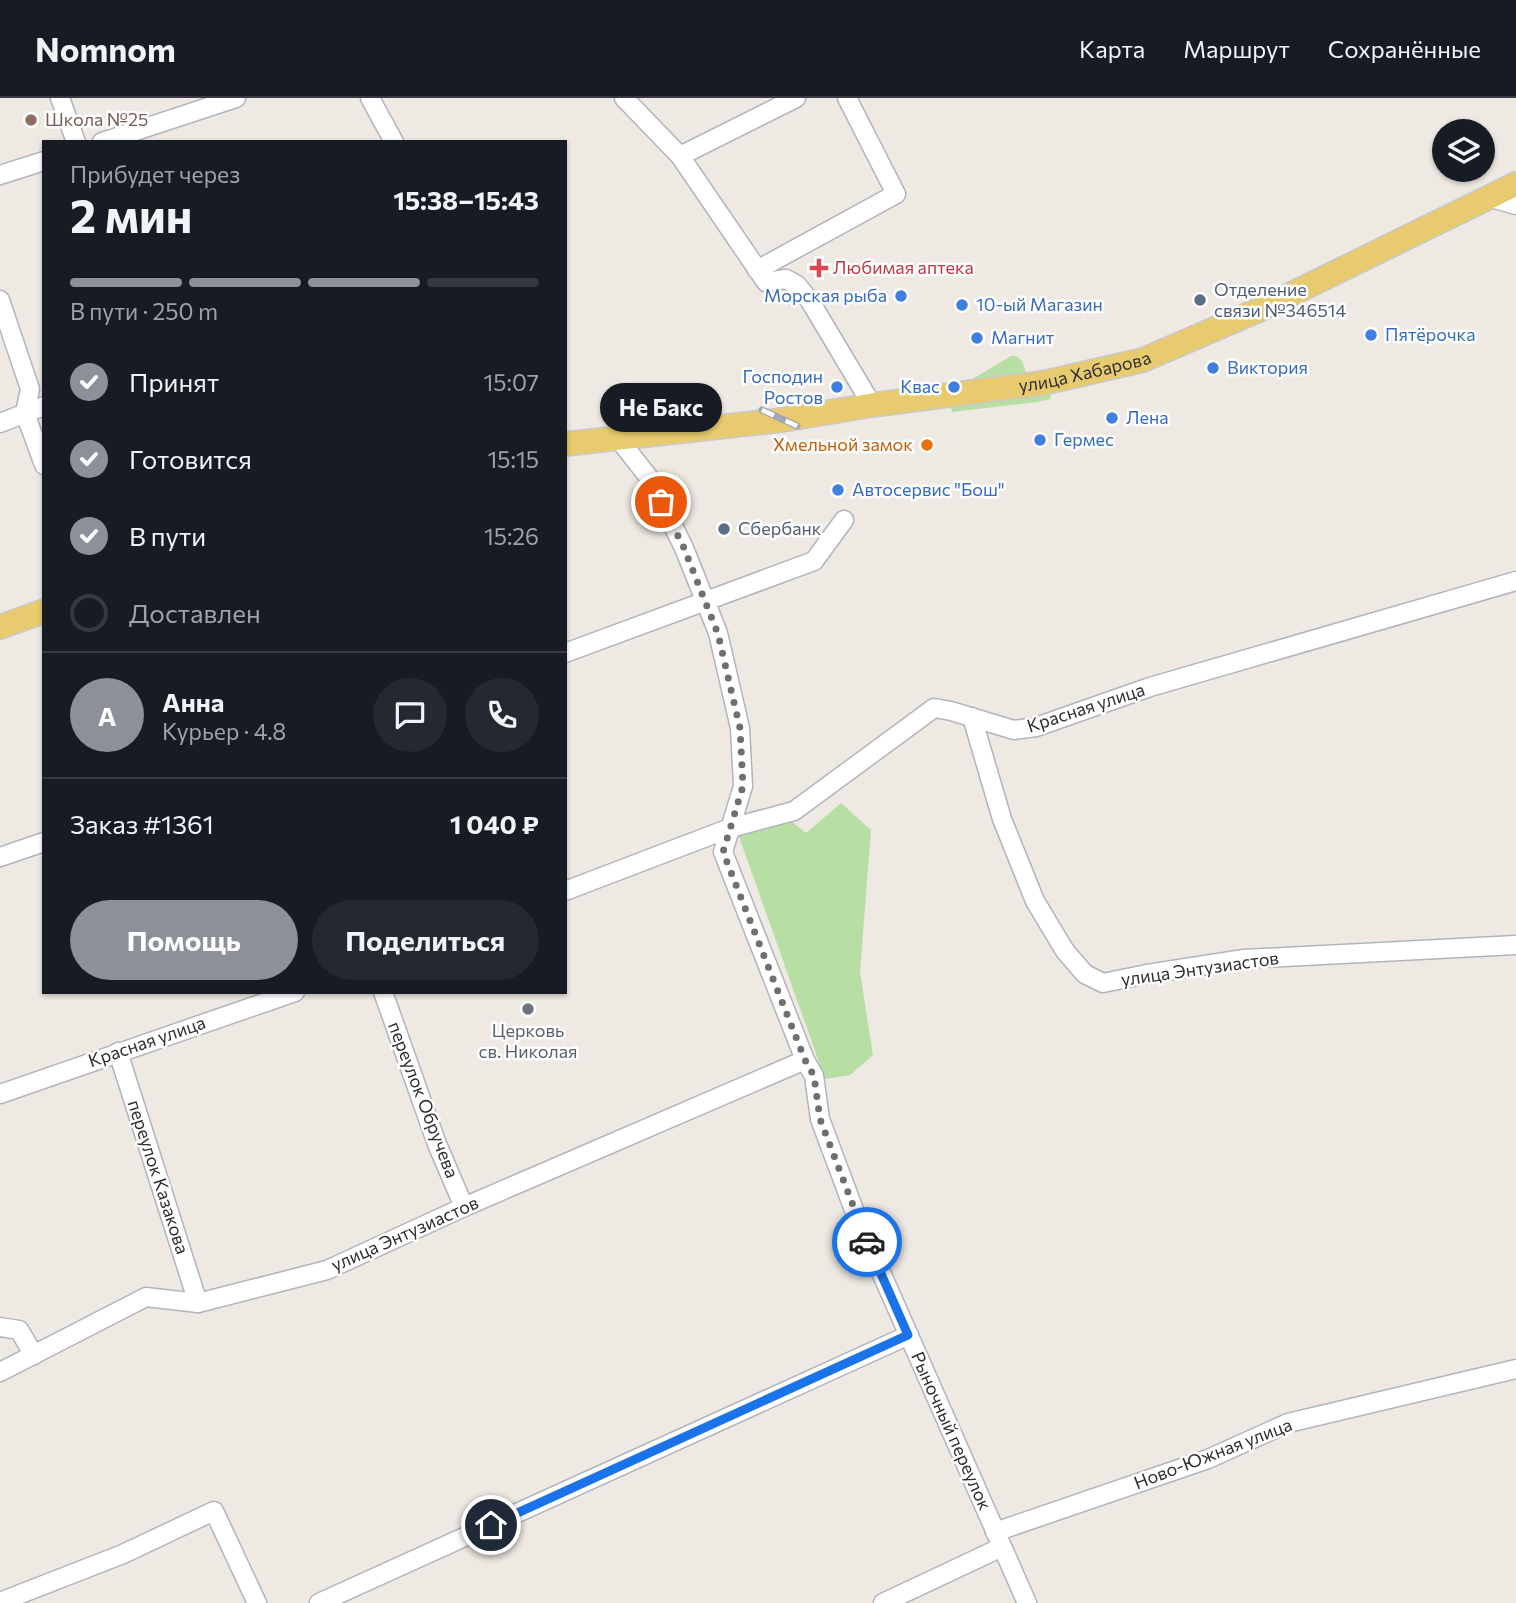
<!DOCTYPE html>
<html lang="ru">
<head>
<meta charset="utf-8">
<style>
	:root { --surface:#171b24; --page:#242831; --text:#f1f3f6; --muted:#9ea1a6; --line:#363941; --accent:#8c9099 }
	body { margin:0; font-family:Commissioner,sans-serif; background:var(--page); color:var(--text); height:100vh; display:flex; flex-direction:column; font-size:26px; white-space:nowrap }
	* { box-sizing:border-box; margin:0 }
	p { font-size:23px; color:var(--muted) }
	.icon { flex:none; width:38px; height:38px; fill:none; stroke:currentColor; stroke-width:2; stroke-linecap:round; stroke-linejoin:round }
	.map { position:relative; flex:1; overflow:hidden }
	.drawer { position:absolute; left:42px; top:42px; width:525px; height:854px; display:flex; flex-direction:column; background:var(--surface); border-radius:0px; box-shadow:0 2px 5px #0004 }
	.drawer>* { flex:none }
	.buttons { position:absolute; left:1432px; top:21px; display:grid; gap:14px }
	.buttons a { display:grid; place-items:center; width:63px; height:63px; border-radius:50%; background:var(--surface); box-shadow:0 2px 5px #0004; font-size:35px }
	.pin { position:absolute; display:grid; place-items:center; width:60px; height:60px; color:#fff; margin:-30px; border:4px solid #fff; border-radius:50%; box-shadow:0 2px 7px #0007 }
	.courier { position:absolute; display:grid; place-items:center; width:70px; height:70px; margin:-35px; border:5px solid #1a73e8; border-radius:50%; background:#fff; color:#222; box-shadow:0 2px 9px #0007 }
	.bubble { position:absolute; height:49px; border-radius:24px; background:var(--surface); box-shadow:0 2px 5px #0004; font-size:23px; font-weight:700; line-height:49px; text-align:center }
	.summary em { font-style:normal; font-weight:700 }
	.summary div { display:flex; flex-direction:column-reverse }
	.summary { display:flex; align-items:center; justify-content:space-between; height:119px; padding:0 28px }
	h1 { font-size:46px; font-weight:700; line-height:52px }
	.bar { display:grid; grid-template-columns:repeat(4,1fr); gap:10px 7px; align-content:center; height:84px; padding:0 28px }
	.bar i { height:9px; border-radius:5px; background:var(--line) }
	.bar .active { background:var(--accent) }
	.bar p { grid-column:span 4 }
	.line { display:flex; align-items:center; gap:18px; padding:0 28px; border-top:2px solid var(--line) }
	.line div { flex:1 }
	.round { display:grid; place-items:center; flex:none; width:74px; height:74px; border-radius:37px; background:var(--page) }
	ol { padding:0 28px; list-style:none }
	li { display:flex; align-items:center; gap:21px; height:77px }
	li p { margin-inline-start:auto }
	li .icon { padding:7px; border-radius:50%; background:var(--accent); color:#fff; stroke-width:4 }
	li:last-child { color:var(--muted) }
	li i { width:38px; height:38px; border:4px solid var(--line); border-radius:50% }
	.cta { display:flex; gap:14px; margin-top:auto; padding:14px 28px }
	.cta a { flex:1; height:80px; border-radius:42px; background:var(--accent); color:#fff; font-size:28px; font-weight:700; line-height:80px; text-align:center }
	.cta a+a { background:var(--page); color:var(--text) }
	header { display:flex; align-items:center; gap:42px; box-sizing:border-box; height:98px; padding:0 35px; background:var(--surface); border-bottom:2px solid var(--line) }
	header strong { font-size:33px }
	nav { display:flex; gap:38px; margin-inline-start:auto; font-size:24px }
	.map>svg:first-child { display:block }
	.green { fill:#b8dfa3 }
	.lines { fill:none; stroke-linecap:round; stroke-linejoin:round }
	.minor-casing { stroke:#b2b4bd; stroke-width:21 }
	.major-casing { stroke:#c9c9c9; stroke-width:26 }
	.minor { stroke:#fff; stroke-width:18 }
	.major { stroke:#e7cb6e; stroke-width:23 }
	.rail-casing { stroke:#a4a7b6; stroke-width:7 }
	.rail { stroke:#fff; stroke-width:4.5; stroke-dasharray:13; stroke-linecap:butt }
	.done { stroke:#716f6d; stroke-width:7; stroke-dasharray:0 12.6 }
	.route { stroke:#1a73e8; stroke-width:9 }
	.education-dot { fill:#8d6e63; stroke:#fff; stroke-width:2.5 }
	.health-dot { fill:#e0444e; stroke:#fff; stroke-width:2.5 }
	.shop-dot { fill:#3f7fe0; stroke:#fff; stroke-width:2.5 }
	.service-dot { fill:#5c6f8a; stroke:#fff; stroke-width:2.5 }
	.food-dot { fill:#e8710a; stroke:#fff; stroke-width:2.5 }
	.worship-dot { fill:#6b7280; stroke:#fff; stroke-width:2.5 }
	.labels { text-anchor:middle; stroke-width:5; stroke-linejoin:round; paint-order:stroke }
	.education-label { font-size:18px; fill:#785e54; stroke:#fff; text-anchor:start }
	.health-label { font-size:18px; fill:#be3a42; stroke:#fff; text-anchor:start }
	.service-label { font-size:18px; fill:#4e5e75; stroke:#fff; text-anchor:start }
	.shop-label { font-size:18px; fill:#366cbe; stroke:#fff; text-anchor:start }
	.street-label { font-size:18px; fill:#2e2e2e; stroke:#fff }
	.food-label { font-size:18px; fill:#c56008; stroke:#fff; text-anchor:end }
	.worship-label { font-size:18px; fill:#5b616d; stroke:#fff }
</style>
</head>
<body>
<header>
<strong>Nomnom</strong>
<nav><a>Карта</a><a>Маршрут</a><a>Сохранённые</a></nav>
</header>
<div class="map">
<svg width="1516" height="1505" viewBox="0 0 1516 1505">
	<rect width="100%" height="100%" fill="#eee9e2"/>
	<g class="green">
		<path d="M1011,258C1022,257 1024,267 1026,276L974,284V280Z"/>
		<path d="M1051,294L1050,301L1038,304L952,314L950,306Z"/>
		<path d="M841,705L871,732L860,874L873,957L850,977L825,981L737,733L785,718L806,735Z"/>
	</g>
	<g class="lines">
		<defs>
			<g id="minor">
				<path d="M60,0L76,44"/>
				<path d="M370,0L394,44"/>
				<path d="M624,0L680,58L766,184L786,181L797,187L810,203L872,307"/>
				<path d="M102,44L236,0"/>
				<path d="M680,58L796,0"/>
				<path d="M0,77L44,63"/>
				<path d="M1488,99L1516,107"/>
				<path d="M757,172L896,96L847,0"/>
				<path d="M0,202L30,291L25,315L44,367"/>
				<path d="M0,325L44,308"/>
				<path d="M617,339L650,381L684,450L718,535L740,630L743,688L723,754L805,962L814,978L820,1021L857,1120L1027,1505"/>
				<path d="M565,555L814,463L844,422"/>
				<path d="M972,619L1002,721L1035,803L1065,853L1085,876L1103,885L1147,876L1244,861L1516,847"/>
				<path d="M0,759L44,744"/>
				<path d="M565,793L730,730L794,713L934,610L951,613L1014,632L1036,629L1150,589L1516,483"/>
				<path d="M383,894L437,1046L464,1109"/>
				<path d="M118,954L198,1205"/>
				<path d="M0,996L295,894"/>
				<path d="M0,1229L19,1232L34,1257"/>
				<path d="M0,1274L146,1199L198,1205L327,1172L464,1109L805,962"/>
				<path d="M995,1434L1208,1361L1288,1325L1516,1271"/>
				<path d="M0,1504L123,1456L214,1413L257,1505"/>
				<path d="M319,1505L909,1237"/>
				<path d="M883,1505L1002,1449"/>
			</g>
			<g id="major">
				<path id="s1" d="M565,346L782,322L872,307L1043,285L1143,262L1261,211L1516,86"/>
				<path d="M0,529L44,513"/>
			</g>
		</defs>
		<use href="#minor" class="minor-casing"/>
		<use href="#major" class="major-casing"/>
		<use href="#minor" class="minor"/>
		<use href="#major" class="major"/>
		<defs>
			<path id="rail" d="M762,312L797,328"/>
		</defs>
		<use href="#rail" class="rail-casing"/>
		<use href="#rail" class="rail"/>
	</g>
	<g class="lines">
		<path class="done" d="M661,404L684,450L718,536L740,630L743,688L723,754L805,962L814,978L820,1021L867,1144"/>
		<path class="route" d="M491,1427L908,1237L867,1144"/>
	</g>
	<circle class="education-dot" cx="31" cy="22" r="7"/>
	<path class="health-dot" d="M815.5 159.5h7v7h7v7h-7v7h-7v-7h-7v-7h7z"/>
	<g class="shop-dot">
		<circle cx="901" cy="198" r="7"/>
		<circle cx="962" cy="207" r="7"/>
		<circle cx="1371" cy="237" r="7"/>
		<circle cx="977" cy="240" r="7"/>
		<circle cx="1213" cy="270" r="7"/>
		<circle cx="837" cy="289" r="7"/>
		<circle cx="954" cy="289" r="7"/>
		<circle cx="1112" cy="320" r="7"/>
		<circle cx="1040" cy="342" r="7"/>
		<circle cx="838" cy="392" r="7"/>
	</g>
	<g class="service-dot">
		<circle cx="1200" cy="202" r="7"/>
		<circle cx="724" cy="431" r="7"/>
	</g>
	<circle class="food-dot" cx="927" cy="347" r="7"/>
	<circle class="worship-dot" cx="528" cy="911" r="7"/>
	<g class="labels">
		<g class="education-label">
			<text x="45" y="28">Школа №25</text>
		</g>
		<g class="health-label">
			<text x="833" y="176">Любимая аптека</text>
		</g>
		<g class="service-label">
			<text x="1214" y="198">Отделение<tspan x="1214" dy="21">связи №346514</tspan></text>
			<text x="738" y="437">Сбербанк</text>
		</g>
		<g class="shop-label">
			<text x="887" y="204" text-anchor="end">Морская рыба</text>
			<text x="976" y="213">10-ый Магазин</text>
			<text x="1385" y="243">Пятёрочка</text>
			<text x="991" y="246">Магнит</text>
			<text x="1227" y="276">Виктория</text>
			<text x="823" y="285" text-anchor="end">Господин<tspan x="823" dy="21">Ростов</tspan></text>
			<text x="940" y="295" text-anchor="end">Квас</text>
			<text x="1126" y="326">Лена</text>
			<text x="1054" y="348">Гермес</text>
			<text x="852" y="398">Автосервис "Бош"</text>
		</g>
		<g class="street-label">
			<text dy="6" stroke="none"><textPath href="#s1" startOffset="525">улица Хабарова</textPath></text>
			<text transform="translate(1086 610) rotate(-18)" y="6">Красная улица</text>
			<text transform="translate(1200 871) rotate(-8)" y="6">улица Энтузиастов</text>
			<text transform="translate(147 944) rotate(-19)" y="6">Красная улица</text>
			<text transform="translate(423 1002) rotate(69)" y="6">переулок Обручева</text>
			<text transform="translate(158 1079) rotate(72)" y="6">переулок Казакова</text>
			<text transform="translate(405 1136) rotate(-24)" y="6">улица Энтузиастов</text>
			<text transform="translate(951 1333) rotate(66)" y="6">Рыночный переулок</text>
			<text transform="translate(1213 1356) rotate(-21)" y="6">Ново-Южная улица</text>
		</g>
		<g class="food-label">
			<text x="913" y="353">Хмельной замок</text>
		</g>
		<g class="worship-label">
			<text x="528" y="939">Церковь<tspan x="528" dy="21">св. Николая</tspan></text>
		</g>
	</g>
</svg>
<div class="buttons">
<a><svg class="icon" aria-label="layers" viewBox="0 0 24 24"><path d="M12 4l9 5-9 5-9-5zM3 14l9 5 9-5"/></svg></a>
</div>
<div class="pin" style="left:661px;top:404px;background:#ea580c"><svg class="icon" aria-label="bag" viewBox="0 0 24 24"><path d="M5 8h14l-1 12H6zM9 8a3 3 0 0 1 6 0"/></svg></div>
<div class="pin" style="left:491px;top:1427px;background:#1f2937"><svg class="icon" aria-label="home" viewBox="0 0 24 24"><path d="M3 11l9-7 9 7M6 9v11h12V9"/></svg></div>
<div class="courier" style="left:867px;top:1144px"><svg class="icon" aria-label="car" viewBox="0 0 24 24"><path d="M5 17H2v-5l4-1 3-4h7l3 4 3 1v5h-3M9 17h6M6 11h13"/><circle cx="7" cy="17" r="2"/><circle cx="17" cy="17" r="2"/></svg></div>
<div class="bubble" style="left:600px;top:285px;width:122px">Не Бакс</div>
<section class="drawer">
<div class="summary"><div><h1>2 мин</h1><p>Прибудет через</p></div><em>15:38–15:43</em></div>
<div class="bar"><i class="active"></i><i class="active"></i><i class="active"></i><i></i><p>В пути · 250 m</p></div>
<ol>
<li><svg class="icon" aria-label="check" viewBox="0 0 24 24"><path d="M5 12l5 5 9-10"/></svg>Принят<p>15:07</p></li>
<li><svg class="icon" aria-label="check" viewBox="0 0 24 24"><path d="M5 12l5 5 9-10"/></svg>Готовится<p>15:15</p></li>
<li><svg class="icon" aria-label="check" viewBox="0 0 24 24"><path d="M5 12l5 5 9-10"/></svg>В пути<p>15:26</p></li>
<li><i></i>Доставлен</li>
</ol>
<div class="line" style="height:126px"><b class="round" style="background:var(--accent);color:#fff">А</b><div><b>Анна</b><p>Курьер · 4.8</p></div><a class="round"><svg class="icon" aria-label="chat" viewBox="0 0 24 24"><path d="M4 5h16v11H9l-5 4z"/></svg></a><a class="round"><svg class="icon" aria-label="phone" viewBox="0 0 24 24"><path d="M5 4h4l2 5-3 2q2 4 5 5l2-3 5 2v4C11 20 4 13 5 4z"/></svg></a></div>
<div class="line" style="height:91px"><div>Заказ #1361</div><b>1 040 ₽</b></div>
<div class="cta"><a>Помощь</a><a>Поделиться</a></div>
</section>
</div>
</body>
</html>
